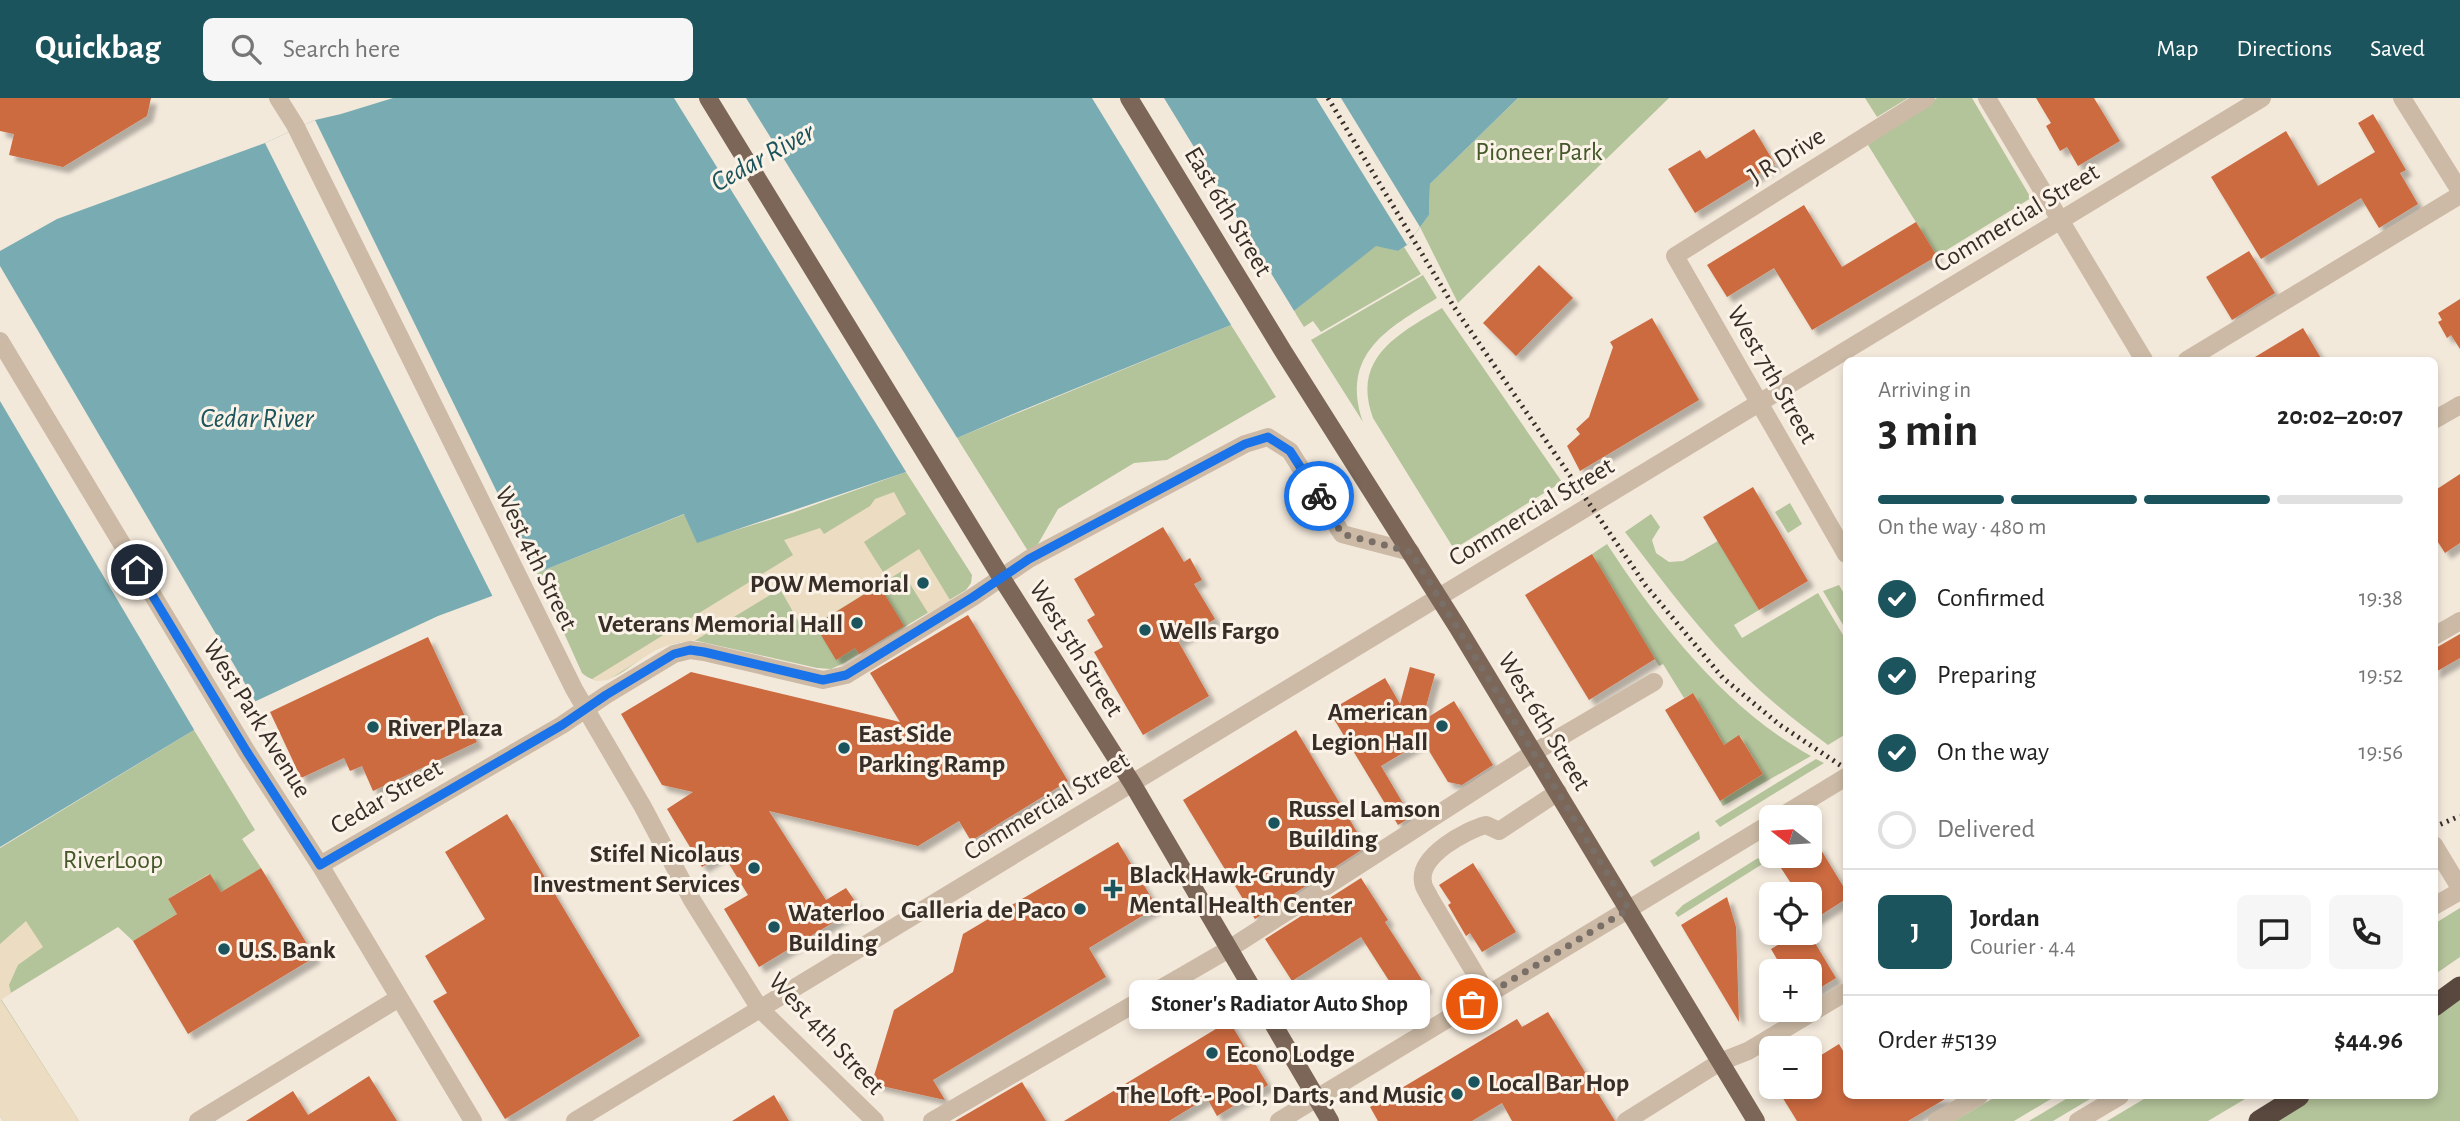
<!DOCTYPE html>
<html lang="en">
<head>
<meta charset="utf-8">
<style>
	:root { --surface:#fff; --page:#f6f6f6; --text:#222; --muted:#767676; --line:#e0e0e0; --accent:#1b545c }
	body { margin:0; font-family:"Alegreya Sans",sans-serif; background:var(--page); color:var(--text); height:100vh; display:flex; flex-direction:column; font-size:26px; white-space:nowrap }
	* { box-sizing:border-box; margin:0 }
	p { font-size:23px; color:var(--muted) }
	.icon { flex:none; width:38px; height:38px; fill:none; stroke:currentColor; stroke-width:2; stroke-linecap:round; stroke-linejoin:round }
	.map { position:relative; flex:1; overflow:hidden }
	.drawer { position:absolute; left:1843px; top:259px; width:595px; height:742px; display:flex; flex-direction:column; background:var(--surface); border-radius:10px; box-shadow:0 4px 10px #0003 }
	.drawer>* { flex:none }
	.needle { width:46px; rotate:287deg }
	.fabs { position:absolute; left:1759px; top:707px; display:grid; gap:14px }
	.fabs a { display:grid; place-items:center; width:63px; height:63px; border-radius:10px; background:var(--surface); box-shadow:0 4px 10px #0003; font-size:35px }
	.pin { position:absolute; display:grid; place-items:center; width:60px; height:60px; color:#fff; margin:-30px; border:4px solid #fff; border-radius:50%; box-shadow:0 2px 7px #0007 }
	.courier { position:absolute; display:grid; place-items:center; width:70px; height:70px; margin:-35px; border:5px solid #1a73e8; border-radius:50%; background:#fff; color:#222; box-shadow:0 2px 9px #0007 }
	.bubble { position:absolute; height:49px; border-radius:10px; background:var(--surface); box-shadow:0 4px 10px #0003; font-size:23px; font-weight:600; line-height:49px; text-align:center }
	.summary em { font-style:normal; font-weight:600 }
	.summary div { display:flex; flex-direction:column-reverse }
	.summary { display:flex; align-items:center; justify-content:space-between; height:119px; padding:0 35px }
	h1 { font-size:46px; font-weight:600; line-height:52px }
	.bar { display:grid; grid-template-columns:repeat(4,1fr); gap:10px 7px; align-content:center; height:84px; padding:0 35px }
	.bar i { height:9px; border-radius:5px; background:var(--line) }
	.bar .on { background:var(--accent) }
	.bar p { grid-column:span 4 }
	.line { display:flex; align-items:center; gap:18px; padding:0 35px; border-top:2px solid var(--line) }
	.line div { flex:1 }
	.round { display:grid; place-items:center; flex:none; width:74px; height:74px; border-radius:10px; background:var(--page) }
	ol { padding:0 35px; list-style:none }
	li { display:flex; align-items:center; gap:21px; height:77px }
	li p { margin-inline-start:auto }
	li .icon { padding:7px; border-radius:50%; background:var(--accent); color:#fff; stroke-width:4 }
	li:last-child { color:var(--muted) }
	li i { width:38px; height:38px; border:4px solid var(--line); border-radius:50% }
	header { display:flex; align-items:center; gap:42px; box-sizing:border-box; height:98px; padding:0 35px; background:var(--accent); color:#fff }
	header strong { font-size:33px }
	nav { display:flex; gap:38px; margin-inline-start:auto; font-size:24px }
	.search { width:490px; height:63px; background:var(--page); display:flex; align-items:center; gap:18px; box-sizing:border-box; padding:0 24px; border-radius:10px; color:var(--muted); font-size:26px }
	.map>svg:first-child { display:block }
	.green { fill:#b3c39a }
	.plaza { fill:#ecdcc1 }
	.water { fill:#79acb2 }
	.pier { fill:#f3e9db }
	.building { fill:#cc6a40; filter:url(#shadow) }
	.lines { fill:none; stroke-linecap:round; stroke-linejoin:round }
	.minor { stroke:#ccbaa6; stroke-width:18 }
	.major { stroke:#7b6658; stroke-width:18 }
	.highway { stroke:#59483e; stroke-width:21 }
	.rail { stroke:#382e28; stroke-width:5; stroke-dasharray:2 5; stroke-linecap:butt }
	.done { stroke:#796f67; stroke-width:7; stroke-dasharray:0 12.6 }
	.route { stroke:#1a73e8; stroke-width:9 }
	.poi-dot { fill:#1b545c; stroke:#fbf3e8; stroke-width:2.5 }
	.labels { text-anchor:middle; stroke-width:6; stroke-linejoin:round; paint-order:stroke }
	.park-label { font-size:26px; fill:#44582a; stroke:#fbf3e8 }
	.street-label { font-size:26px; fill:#382e28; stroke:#fbf3e8 }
	.poi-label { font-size:26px; font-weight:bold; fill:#382e28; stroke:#fbf3e8; text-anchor:start }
	.water-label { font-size:28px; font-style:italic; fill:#1b545c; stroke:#fbf3e8 }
</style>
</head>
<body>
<header>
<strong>Quickbag</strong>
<div class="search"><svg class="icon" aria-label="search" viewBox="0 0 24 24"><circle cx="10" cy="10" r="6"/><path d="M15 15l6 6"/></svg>Search here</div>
<nav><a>Map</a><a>Directions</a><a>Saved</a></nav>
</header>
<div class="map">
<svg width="2460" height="1023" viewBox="0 0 2460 1023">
	<defs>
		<filter id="shadow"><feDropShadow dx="6" dy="6" stdDeviation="2" flood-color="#0004"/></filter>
	</defs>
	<rect width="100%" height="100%" fill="#f3e9db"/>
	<g class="green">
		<path d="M1518,0H1669L1458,205L1420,129L1429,117L1430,86Z"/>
		<path d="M1865,0H1908L1877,19Z"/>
		<path d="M1937,0H1972L2031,100L1937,158L1868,47Z"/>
		<path d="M1376,147L1398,153L1404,149L1421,176L1321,234L1313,223L1304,229L1294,213Z"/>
		<path d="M1423,177L1437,200C1387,231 1340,256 1363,324L1311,242Z"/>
		<path d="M1442,210L1562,384L1454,451L1373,320C1351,260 1398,236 1442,210Z"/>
		<path d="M1231,227L1276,299L1167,362L1134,365L1058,411L1038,446L1028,453L957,340Z"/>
		<path d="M906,374L972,477L971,485L966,492L844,565L831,571L817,570L693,542C680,544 667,546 655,552C633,563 606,597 582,575L537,475L685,416L697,444L792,415Z"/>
		<path d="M1790,405L1802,426L1788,435L1775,414Z"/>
		<path d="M1651,416L1660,429L1652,442L1656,455L1669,464L1683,463L1718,443L1759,512L1734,527L1742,540L1818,495L1846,542V636L1828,647C1801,627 1774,606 1749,582C1703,538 1664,485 1625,434Z"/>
		<path d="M1607,446C1660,527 1725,610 1811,658L1723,708L1720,703L1763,676L1740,638L1724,647L1693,595L1684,600L1663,566L1659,568L1592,456Z"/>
		<path d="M1839,487L1846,499V532L1823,493Z"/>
		<path d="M194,632L255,732L242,741L261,770L221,794L209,776L168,801L177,816L133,843L118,829L1,901L79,1023H3L0,1018V750Z"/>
		<path d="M1816,661L1824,665L1720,729L1715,723Z"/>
		<path d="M1699,733L1700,741L1654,769L1650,763Z"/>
		<path d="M1758,760L1764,765L1678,819L1675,815L1683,807Z"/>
		<path d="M2460,810V859L2434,877V826Z"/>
		<path d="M2460,888V1023H2256L2298,998H2434V908Z"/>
		<path d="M1997,998H2056L2014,1023H1954Z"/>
		<path d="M2071,998H2095L2053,1023H2029Z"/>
		<path d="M2149,998H2250L2208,1023H2107Z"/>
	</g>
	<g class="plaza">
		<path d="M894,394L906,416L864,444L883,474L919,451L950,502L928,515L902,473L804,533L780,491L696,542L675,545L656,552L608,582L596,583L592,581L793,457L784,442L820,430L824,436L870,408L875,401Z"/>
		<path d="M26,823L43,849L18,867L9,887L11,895L1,902L79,1023H3L0,1018V846Z"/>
	</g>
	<path class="water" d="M393,0H1518L1430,86L1429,117L1407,147L1398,153L1376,148L1294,213L1231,227L1013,316L957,340L906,374L697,445L684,416L537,475L492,498L438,518L194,632L0,749V153L57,121L265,45L315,22L341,16Z"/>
	<g class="pier">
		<path d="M674,0H746L959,343L908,377Z"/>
		<path d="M1092,0H1164L1296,216L1233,230Z"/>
		<path d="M1316,0H1341L1420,129L1407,147Z"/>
		<path d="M315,22L538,478L494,501L265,45Z"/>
		<path d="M0,168L257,606L196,635L0,303Z"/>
	</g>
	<g class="building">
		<path d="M0,0H151L147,18L63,69L9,57L14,36L0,33Z"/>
		<path d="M2036,0H2094L2120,43L2078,68L2067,49L2060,53L2046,28L2051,25Z"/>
		<path d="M2373,16L2406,72L2400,75L2418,106L2379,130L2361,100L2261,161L2211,79L2286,33L2318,88L2375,54L2358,25Z"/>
		<path d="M1754,31L1775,66L1695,115L1668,71L1700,52L1706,61Z"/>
		<path d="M1804,107L1842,169L1916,124L1937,158L1812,232L1774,170L1727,199L1707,167Z"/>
		<path d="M2249,153L2275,195L2232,222L2206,179Z"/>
		<path d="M1539,167L1573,200L1516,258L1483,225Z"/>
		<path d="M2460,201V251L2451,237L2447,240L2438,224L2442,222L2438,215Z"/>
		<path d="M1652,220L1699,302L1580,373L1567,348L1580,336L1576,331L1589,319L1613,249L1610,244Z"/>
		<path d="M2303,230L2322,262H2250Z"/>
		<path d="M2460,376V445L2445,455L2434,438V393Z"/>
		<path d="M1753,389L1808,483L1759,512L1703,419Z"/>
		<path d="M1163,429L1184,464L1190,460L1202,482L1194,486L1215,521L1178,543L1209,598L1143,637L1094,554L1103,549L1087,522L1095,517L1074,481Z"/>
		<path d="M1592,456L1655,561L1589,602L1525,497Z"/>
		<path d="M879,487L904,528L859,556L855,550L836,562L815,527Z"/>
		<path d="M968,517L1068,683L971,743L959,723L918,748L769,713L826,802L846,790L859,809L759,869L724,811L748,797L723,756L702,769L667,711L693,694L662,687L621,616L691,574L900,624L870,575Z"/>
		<path d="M2460,536V560L2434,575V551Z"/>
		<path d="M428,539L477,644L373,693L362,668L350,673L344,660L301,680L270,614Z"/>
		<path d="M1410,569L1435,576L1422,623L1454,603L1493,667L1462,687L1448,684L1423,643L1381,668L1411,719L1398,727L1329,613L1385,580L1400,606Z"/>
		<path d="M1693,595L1724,647L1739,637L1763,676L1720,703L1665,612Z"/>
		<path d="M1296,632L1366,749L1255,821L1183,702Z"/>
		<path d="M507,716L640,938L505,1021L433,903L447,895L425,858L485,821L445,754Z"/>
		<path d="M1118,744L1157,809L1089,850L1106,879L933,982L945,1002L877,987L873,981L894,912L953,874L963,836Z"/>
		<path d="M1818,747L1846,793V801L1810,824V796H1798L1781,770L1801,758H1810V752Z"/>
		<path d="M1473,765L1516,834L1482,854L1470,835L1466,838L1448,807L1451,805L1439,787Z"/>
		<path d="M261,770L315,859L188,936L133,843L177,816L168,801L210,776L221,794Z"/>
		<path d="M1361,780L1388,822L1385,824L1426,888L1402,903L1361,839L1292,883L1265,841Z"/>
		<path d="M1727,799L1736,829L1739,924L1681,827Z"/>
		<path d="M1798,835H1809L1836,880L1810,896V873H1784L1771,851Z"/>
		<path d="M1548,914L1615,1023H1512L1502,1005L1472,1023H1378L1370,1009L1517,921L1522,929Z"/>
		<path d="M1229,923L1268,987L1217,1018L1207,1000L1169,1023H1064Z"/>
		<path d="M1839,946L1846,958V998H1950L1908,1023H1797L1776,989H1810V964Z"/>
		<path d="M369,978L397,1023H246L293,993L308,1017Z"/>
		<path d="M1022,984L1046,1023H955Z"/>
		<path d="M774,997L789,1023H732Z"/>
	</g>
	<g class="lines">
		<g class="minor">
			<path d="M278,0L295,27L574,591L643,709L692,802L760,911L875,1023"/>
			<path d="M1987,0L2144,262"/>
			<path d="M2402,0L2460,93"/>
			<path d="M0,243L247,654L320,767L473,1023"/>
			<path d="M2187,262L2460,97"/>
			<path d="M2434,322L2460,307"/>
			<path d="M1846,456L1675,158L1926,0"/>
			<path d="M2434,538L2460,523"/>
			<path d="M1780,719L1846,679"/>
			<path d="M2434,747L2460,790"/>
			<path d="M320,767L562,627L606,597L674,556L690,552L704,554L823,582L846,577L973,499L1029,461L1245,346L1268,339L1290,353L1342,436L1411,454"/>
			<path d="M2434,808L2460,793"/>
			<path d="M1488,897L1430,800C1428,795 1423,789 1423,784C1418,758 1466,732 1486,727L1499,733L1558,694"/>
			<path d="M198,1023L399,900"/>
			<path d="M575,1023L2262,0"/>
			<path d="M932,1023L1229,851L1533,655L1654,584"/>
			<path d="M1279,1023L1771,725"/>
			<path d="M1626,1023L1720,964L1748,953L1846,894"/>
			<path d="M1937,1023L1979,998"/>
			<path d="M2078,1023L2120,998"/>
		</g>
		<g class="major">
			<path d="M708,0L1001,479L1132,685L1330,1023"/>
			<path d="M1129,0L1283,253L1458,530L1756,1023"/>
		</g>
		<g class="highway">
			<path d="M2434,908L2460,889"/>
			<path d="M2259,1023L2299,998"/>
		</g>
		<g class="rail">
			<path d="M1328,0L1454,209L1646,488L1723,580L1780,627L1846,671"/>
			<path d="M2434,729L2460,718"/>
		</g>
	</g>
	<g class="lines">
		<path class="done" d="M1319,398L1342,436L1411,454L1629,811L1472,906"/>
		<path class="route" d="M137,472L247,654L320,767L562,627L606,597L674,556L690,552L704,554L823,582L846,577L973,499L1029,461L1245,346L1268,339L1290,353L1319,398"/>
	</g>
	<g class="poi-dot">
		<circle cx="923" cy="485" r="7"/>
		<circle cx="857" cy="525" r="7"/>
		<circle cx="1145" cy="532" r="7"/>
		<circle cx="1442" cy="628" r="7"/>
		<circle cx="373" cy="629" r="7"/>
		<circle cx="844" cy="650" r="7"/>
		<circle cx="1274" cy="725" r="7"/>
		<circle cx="754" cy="770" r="7"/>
		<path d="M1109.5 780.5h7v7h7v7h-7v7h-7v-7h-7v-7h7z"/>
		<circle cx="1080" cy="811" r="7"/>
		<circle cx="774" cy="829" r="7"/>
		<circle cx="224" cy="851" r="7"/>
		<circle cx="1212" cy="955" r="7"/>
		<circle cx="1474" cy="984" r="7"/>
		<circle cx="1457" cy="996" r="7"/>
	</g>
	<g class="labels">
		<g class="park-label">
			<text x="1539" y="62">Pioneer Park</text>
			<text x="113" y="770">RiverLoop</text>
		</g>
		<g class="street-label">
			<text transform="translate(1786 57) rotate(-32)" y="9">J R Drive</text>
			<text transform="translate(1229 113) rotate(59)" y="9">East 6th Street</text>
			<text transform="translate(2016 119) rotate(-31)" y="9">Commercial Street</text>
			<text transform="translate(1773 276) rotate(60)" y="9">West 7th Street</text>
			<text transform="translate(1531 413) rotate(-31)" y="9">Commercial Street</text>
			<text transform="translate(537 460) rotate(64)" y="9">West 4th Street</text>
			<text transform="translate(1077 550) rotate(58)" y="9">West 5th Street</text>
			<text transform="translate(258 620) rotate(58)" y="9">West Park Avenue</text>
			<text transform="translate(1545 623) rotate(59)" y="9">West 6th Street</text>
			<text transform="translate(386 698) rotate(-30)" y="9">Cedar Street</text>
			<text transform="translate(1046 707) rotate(-31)" y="9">Commercial Street</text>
			<text transform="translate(827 935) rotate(47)" y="9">West 4th Street</text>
		</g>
		<g class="poi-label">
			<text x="909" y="494" text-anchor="end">POW Memorial</text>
			<text x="843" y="534" text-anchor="end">Veterans Memorial Hall</text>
			<text x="1159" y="541">Wells Fargo</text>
			<text x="1428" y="622" text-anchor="end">American<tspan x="1428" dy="30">Legion Hall</tspan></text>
			<text x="387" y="638">River Plaza</text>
			<text x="858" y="644">East Side<tspan x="858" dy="30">Parking Ramp</tspan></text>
			<text x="1288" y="719">Russel Lamson<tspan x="1288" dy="30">Building</tspan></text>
			<text x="740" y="764" text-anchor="end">Stifel Nicolaus<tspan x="740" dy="30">Investment Services</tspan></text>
			<text x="1129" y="785">Black Hawk-Grundy<tspan x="1129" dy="30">Mental Health Center</tspan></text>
			<text x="1066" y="820" text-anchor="end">Galleria de Paco</text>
			<text x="788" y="823">Waterloo<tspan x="788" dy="30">Building</tspan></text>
			<text x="238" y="860">U.S. Bank</text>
			<text x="1226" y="964">Econo Lodge</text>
			<text x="1488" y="993">Local Bar Hop</text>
			<text x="1443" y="1005" text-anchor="end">The Loft - Pool, Darts, and Music</text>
		</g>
		<g class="water-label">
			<text transform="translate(762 58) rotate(-29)" y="10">Cedar River</text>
			<text x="257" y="329">Cedar River</text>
		</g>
	</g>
</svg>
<div class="fabs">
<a><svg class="needle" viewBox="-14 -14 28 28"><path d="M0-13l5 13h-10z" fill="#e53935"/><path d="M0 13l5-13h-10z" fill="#767676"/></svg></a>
<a><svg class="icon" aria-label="locate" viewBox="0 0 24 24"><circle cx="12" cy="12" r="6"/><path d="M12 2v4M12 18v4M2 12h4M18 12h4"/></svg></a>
<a>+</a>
<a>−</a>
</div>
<div class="pin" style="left:1472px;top:906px;background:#ea580c"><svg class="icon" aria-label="bag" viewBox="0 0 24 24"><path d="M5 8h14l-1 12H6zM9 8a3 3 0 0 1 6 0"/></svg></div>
<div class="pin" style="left:137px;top:472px;background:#1f2937"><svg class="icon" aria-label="home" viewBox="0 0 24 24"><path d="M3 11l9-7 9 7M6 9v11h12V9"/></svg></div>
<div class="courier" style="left:1319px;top:398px"><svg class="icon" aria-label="bike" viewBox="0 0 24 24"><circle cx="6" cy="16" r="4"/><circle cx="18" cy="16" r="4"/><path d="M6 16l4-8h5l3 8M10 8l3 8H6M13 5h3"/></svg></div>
<div class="bubble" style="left:1129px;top:882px;width:301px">Stoner's Radiator Auto Shop</div>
<section class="drawer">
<div class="summary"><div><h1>3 min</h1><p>Arriving in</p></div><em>20:02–20:07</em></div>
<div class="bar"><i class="on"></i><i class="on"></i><i class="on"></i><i></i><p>On the way · 480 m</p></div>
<ol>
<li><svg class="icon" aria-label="check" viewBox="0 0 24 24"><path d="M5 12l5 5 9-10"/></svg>Confirmed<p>19:38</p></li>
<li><svg class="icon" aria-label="check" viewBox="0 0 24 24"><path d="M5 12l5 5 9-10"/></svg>Preparing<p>19:52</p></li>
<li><svg class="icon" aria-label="check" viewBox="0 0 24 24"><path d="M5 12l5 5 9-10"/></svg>On the way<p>19:56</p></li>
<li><i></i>Delivered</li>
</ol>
<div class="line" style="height:126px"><b class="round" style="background:var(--accent);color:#fff">J</b><div><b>Jordan</b><p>Courier · 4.4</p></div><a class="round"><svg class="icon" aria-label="chat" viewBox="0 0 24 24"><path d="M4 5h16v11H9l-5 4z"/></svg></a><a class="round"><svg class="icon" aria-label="phone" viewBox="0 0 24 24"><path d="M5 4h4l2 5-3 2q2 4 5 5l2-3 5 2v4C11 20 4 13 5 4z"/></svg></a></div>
<div class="line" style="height:91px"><div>Order #5139</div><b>$44.96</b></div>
</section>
</div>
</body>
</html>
